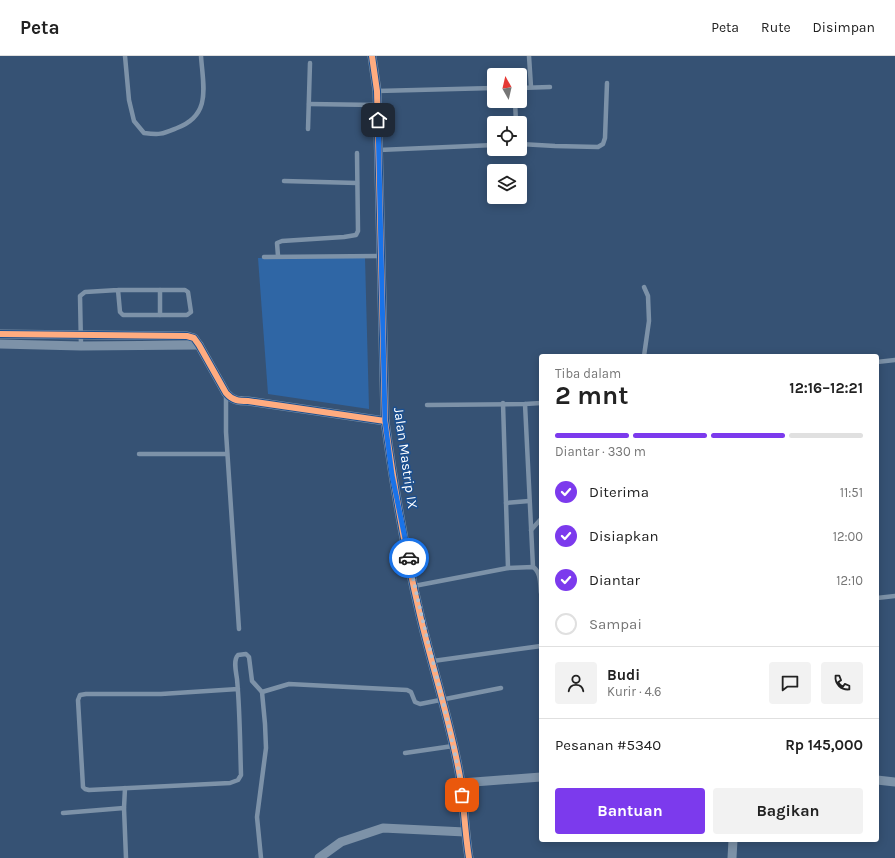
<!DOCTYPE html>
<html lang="id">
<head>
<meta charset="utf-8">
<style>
	:root { --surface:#fff; --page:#f2f2f2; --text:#222; --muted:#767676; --line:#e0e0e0; --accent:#7c3aed }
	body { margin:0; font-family:Karla,sans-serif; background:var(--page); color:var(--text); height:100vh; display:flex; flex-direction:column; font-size:15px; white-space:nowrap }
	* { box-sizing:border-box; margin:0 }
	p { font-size:13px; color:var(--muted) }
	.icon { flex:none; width:22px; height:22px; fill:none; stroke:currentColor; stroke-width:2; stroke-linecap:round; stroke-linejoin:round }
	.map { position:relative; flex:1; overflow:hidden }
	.details { position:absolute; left:539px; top:298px; width:340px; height:488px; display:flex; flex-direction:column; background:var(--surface); border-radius:4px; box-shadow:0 2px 10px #0003 }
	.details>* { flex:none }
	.needle { width:26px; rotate:352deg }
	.controls { position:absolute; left:487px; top:12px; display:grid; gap:8px }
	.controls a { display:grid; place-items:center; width:40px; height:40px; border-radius:4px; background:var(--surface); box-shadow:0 2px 10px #0003; font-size:20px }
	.pin { position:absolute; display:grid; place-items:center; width:34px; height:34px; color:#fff; margin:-17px; border-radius:8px; box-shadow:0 2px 6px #0006 }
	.courier { position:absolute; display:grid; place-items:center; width:40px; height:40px; margin:-20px; border:3px solid #1a73e8; border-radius:50%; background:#fff; color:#222; box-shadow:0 1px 5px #0007 }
	.headline em { font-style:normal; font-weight:700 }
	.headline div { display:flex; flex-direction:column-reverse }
	.headline { display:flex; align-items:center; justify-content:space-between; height:68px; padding:0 16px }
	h1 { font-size:26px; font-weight:700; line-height:30px }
	.bar { display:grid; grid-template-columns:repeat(4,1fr); gap:6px 4px; align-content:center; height:48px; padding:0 16px }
	.bar i { height:5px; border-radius:3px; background:var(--line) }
	.bar .on { background:var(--accent) }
	.bar p { grid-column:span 4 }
	.line { display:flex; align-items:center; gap:10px; padding:0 16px; border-top:1px solid var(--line) }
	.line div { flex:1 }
	.round { display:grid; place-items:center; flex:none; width:42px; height:42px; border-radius:4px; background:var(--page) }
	ol { padding:0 16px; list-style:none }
	li { display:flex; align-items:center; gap:12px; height:44px }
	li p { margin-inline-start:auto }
	li .icon { padding:4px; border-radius:50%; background:var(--accent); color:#fff; stroke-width:4 }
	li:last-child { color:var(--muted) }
	li i { width:22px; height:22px; border:2px solid var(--line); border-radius:50% }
	.action { display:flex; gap:8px; margin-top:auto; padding:8px 16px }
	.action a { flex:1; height:46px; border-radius:4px; background:var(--accent); color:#fff; font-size:16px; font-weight:700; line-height:46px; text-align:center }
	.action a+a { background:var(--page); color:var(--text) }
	header { display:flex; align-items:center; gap:24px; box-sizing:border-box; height:56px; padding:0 20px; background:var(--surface); border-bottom:1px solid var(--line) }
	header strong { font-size:19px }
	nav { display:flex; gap:22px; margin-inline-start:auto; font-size:14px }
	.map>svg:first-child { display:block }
	.green { fill:#2f66a5 }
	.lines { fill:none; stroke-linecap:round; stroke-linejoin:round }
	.service { stroke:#7d92a8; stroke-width:4.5 }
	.minor { stroke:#7d92a8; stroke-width:9 }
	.cycleway-casing { stroke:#1b4f8f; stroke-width:8 }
	.cycleway { stroke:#ffac80; stroke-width:6 }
	.done { stroke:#b9c2ce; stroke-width:4; stroke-dasharray:0 7.2 }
	.route { stroke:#1a73e8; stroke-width:5 }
	.labels { text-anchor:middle; stroke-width:3; stroke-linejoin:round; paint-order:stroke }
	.street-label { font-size:14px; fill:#fff; stroke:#1b4f8f }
</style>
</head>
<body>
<header>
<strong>Peta</strong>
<nav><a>Peta</a><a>Rute</a><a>Disimpan</a></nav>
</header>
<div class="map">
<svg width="895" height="802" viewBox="0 0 895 802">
	<rect width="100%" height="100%" fill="#365274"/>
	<path class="green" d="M258,202H365L369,353L268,338Z"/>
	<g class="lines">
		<g class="service">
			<path d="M125,0L129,44L134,65L144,77C161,79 162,78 177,72C212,59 203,30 201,0"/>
			<path d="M529,0L531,31"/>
			<path d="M520,32L550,31"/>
			<path d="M377,35L494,32"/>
			<path d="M515,45L516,67"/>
			<path d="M309,48L377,49"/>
			<path d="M308,73L310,7"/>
			<path d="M520,88L555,90L598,91L603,88L605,82L607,27"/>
			<path d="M379,94L494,89"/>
			<path d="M284,125L357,127"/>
			<path d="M278,200L277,187L282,185L344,181L356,179L358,175L357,97"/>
			<path d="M264,201L381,200"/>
			<path d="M644,231L648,240L649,265L644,300"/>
			<path d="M160,234V259"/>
			<path d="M81,290L80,240L85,236L118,234H185L188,236L191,256L187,259H123L120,256L118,234"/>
			<path d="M877,306L895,304"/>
			<path d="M226,337V376L239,573"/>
			<path d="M503,347L508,512"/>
			<path d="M525,348L533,511"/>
			<path d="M427,349L525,348L541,347"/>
			<path d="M139,398H227"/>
			<path d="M506,447L529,445"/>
			<path d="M531,474L541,463"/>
			<path d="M414,530L508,512L533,511C541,516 540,528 541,537"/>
			<path d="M877,542L895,540"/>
			<path d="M433,605L541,590"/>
			<path d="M238,633L161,638H86L80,639L78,644L83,731L85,733L89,734L230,727L238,724L241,719C240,687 240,655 237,623C236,616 233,604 238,599L246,598L249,601L252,625L262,636L289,628L407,634L411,636L415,646L420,648L501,632"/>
			<path d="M405,697L453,690"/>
			<path d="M124,752L125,732"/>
			<path d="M63,757L124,752L126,802"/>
			<path d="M261,802L257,761L266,692L265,668L262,636"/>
		</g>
		<g class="minor">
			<path d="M372,0L377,35L385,365C394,430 405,495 420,559C433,615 452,670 461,727C464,752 465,777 469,802"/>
			<path d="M0,278L187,280L194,282L199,289L226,337C233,345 239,345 248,345L385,365"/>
			<path d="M0,288L81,290L199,289"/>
			<path d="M877,724L895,726"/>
			<path d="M461,727L541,721"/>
			<path d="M319,802L341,786L383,772L465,776"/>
			<path d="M732,802L733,784"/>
		</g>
		<defs>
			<g id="cycleway">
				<path d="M372,0L377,35L385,365C394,430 405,495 420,559C433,615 452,670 461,727C464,752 465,777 469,802"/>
				<path d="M0,278L187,280L194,282L199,289L226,337C233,345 239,345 248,345L385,365"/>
			</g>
		</defs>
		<use href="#cycleway" class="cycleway-casing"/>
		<use href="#cycleway" class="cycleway"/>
	</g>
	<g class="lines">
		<path class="done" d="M409,502C420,558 435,612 448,667C453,691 460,715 462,739"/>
		<path class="route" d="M378,64L385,365L392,419L409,502"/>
	</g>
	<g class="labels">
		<g class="street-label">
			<text transform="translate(406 402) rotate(82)" y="5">Jalan Mastrip IX</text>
		</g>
	</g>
</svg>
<div class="controls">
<a><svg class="needle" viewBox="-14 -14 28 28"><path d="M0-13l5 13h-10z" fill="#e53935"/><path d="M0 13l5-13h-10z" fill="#767676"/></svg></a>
<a><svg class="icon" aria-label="locate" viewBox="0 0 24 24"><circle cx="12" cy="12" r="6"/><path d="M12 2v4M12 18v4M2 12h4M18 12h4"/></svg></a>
<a><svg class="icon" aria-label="layers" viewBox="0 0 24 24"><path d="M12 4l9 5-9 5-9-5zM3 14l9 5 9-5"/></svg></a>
</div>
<div class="pin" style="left:462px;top:739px;background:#ea580c"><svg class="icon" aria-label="bag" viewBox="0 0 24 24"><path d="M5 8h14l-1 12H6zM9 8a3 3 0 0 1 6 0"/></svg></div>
<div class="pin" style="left:378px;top:64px;background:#1f2937"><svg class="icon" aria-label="home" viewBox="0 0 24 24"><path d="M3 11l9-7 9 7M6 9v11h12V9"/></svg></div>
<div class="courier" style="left:409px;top:502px"><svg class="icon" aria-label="car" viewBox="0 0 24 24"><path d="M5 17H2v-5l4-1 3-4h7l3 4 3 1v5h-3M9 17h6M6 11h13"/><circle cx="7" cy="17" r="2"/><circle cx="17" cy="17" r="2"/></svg></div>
<section class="details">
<div class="headline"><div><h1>2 mnt</h1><p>Tiba dalam</p></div><em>12:16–12:21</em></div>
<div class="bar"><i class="on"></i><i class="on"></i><i class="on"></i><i></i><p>Diantar · 330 m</p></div>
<ol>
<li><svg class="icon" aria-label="check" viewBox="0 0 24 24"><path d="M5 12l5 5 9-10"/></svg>Diterima<p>11:51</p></li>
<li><svg class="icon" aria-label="check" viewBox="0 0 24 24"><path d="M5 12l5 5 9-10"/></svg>Disiapkan<p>12:00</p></li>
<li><svg class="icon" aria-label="check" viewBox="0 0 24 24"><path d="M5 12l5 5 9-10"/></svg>Diantar<p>12:10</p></li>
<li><i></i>Sampai</li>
</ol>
<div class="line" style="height:72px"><a class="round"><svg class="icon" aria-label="person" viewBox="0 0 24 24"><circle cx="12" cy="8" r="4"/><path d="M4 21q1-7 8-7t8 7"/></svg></a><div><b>Budi</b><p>Kurir · 4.6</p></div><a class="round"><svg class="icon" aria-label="chat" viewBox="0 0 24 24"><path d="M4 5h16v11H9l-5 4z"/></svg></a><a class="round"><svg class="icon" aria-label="phone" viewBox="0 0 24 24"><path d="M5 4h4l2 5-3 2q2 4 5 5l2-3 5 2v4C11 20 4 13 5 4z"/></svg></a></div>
<div class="line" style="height:52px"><div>Pesanan #5340</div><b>Rp 145,000</b></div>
<div class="action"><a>Bantuan</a><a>Bagikan</a></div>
</section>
</div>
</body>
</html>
